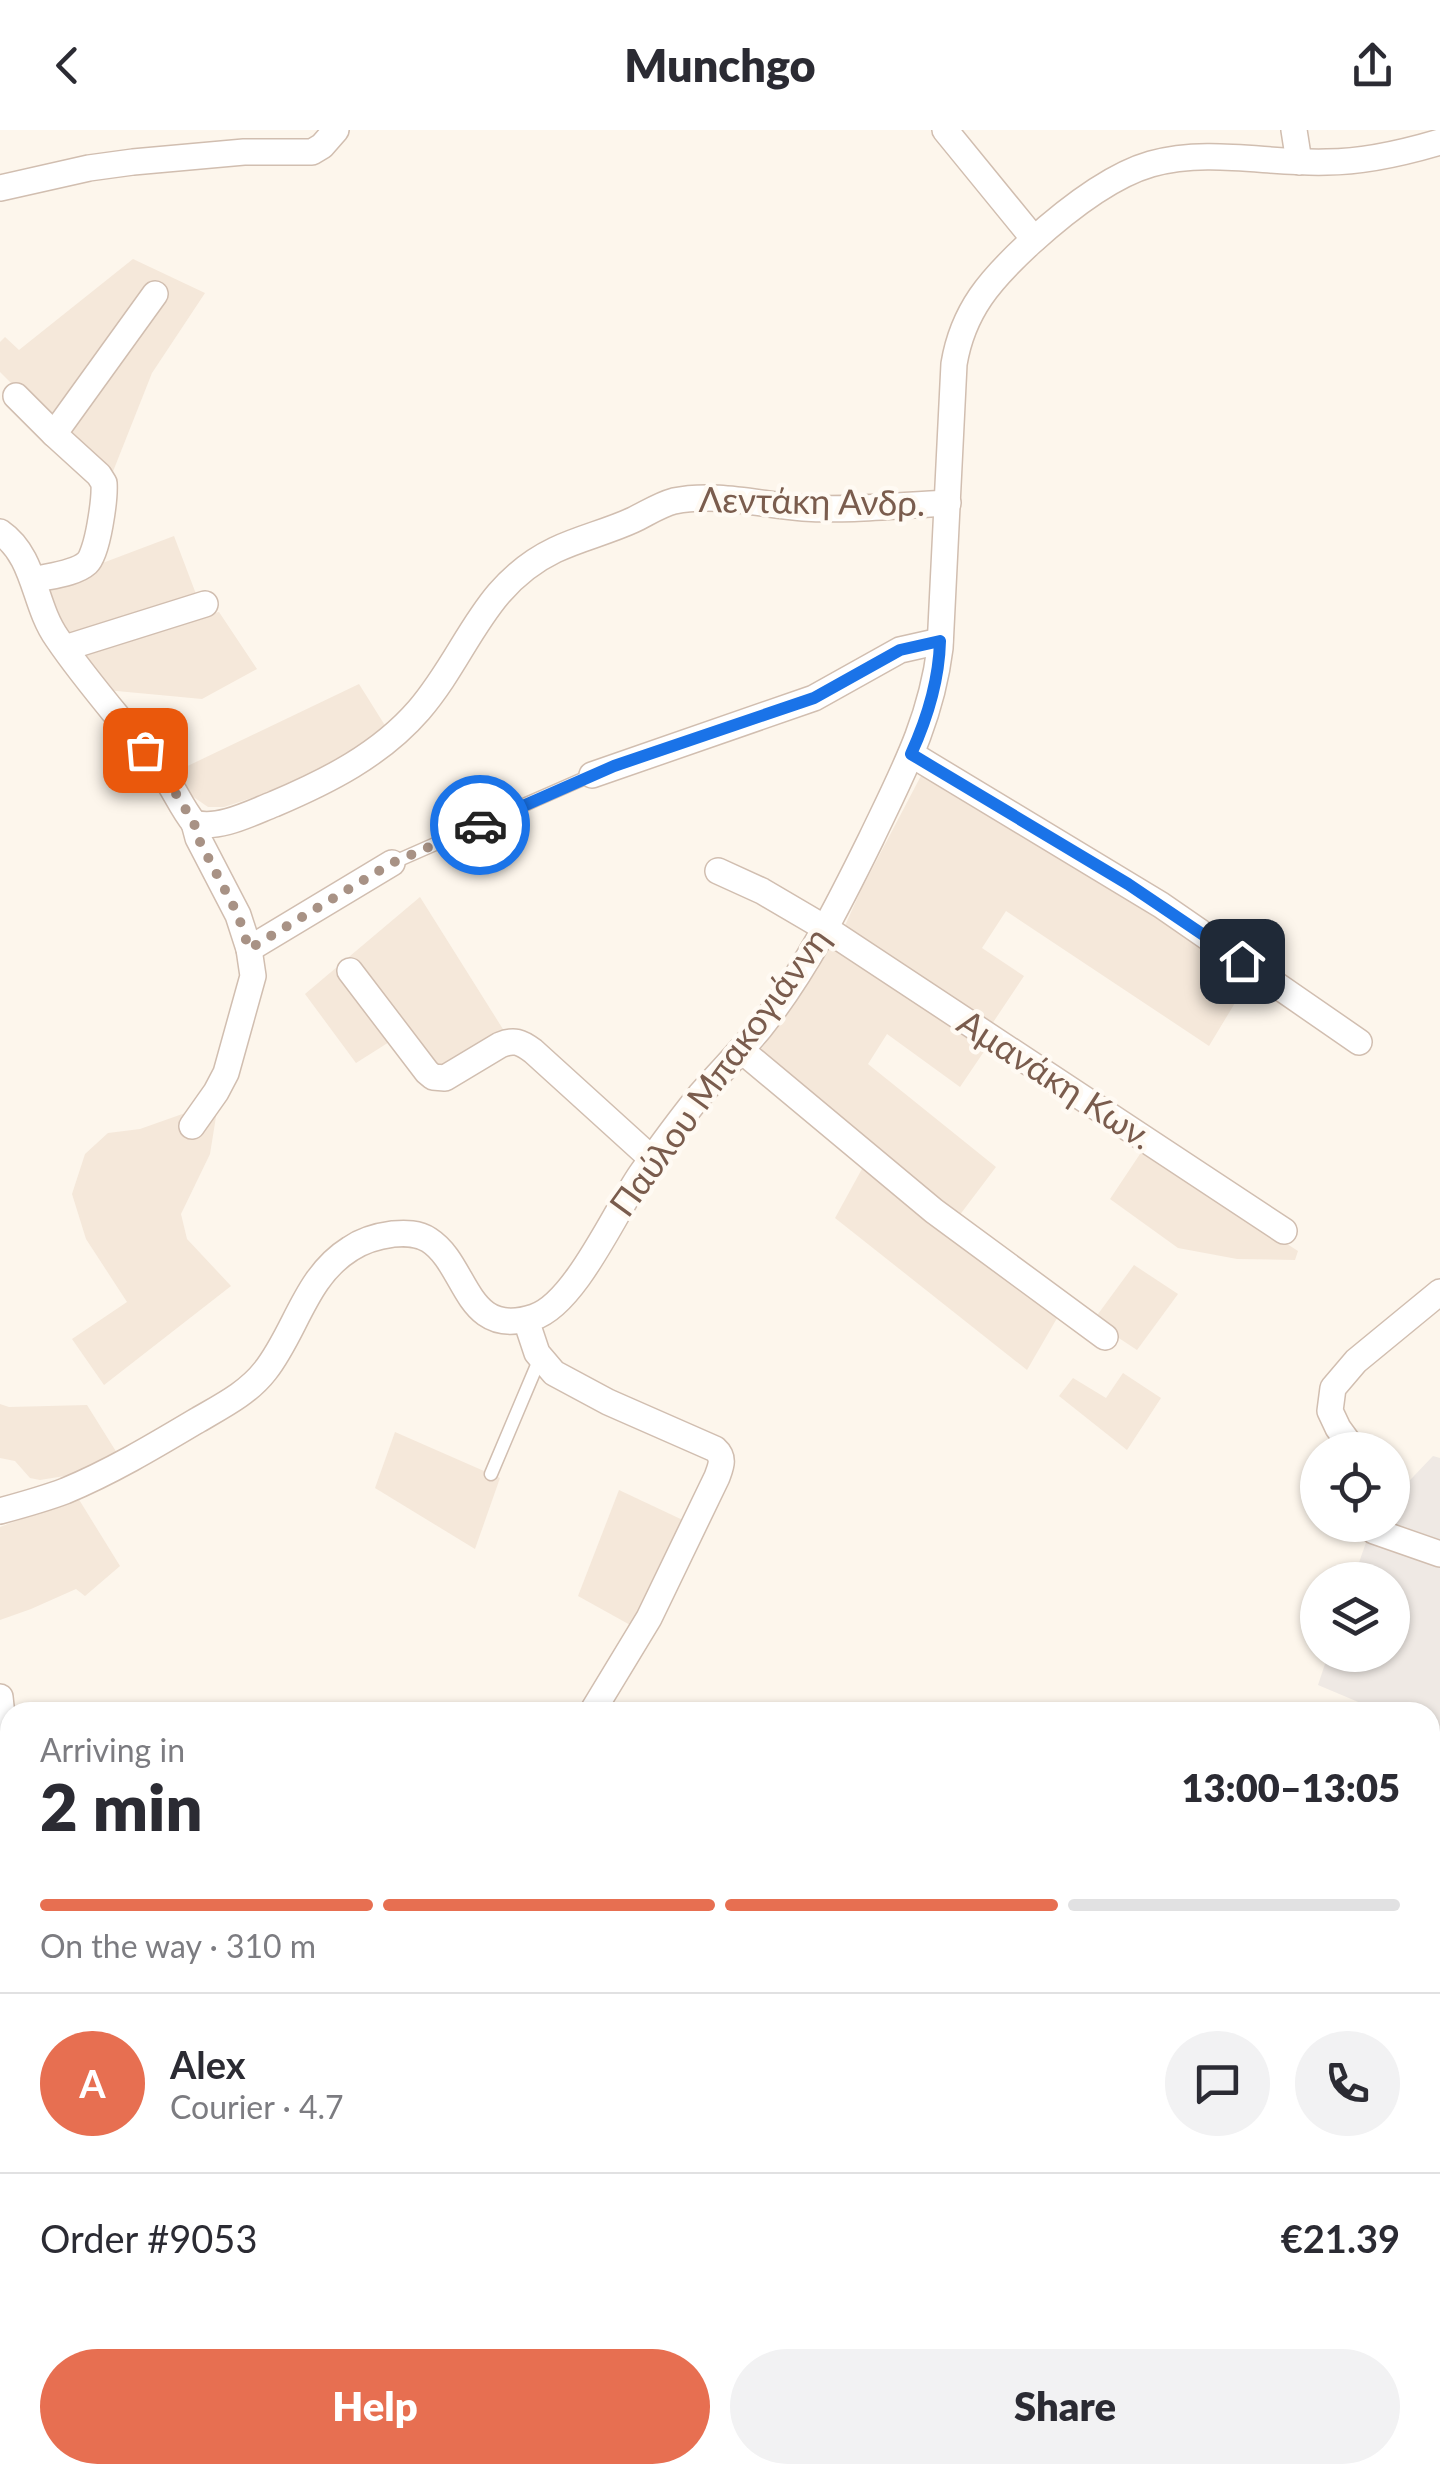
<!DOCTYPE html>
<html lang="en">
<head>
<meta charset="utf-8">
<style>
	:root { --surface:#fff; --page:#f2f2f3; --text:#2b2b33; --muted:#7c7c81; --line:#e1e1e2; --accent:#e76f51 }
	body { margin:0; font-family:Lato,sans-serif; background:var(--page); color:var(--text); height:100vh; display:flex; flex-direction:column; font-size:38px; white-space:nowrap }
	* { box-sizing:border-box; margin:0 }
	p { font-size:32px; color:var(--muted) }
	.icon { flex:none; width:55px; height:55px; fill:none; stroke:currentColor; stroke-width:2; stroke-linecap:round; stroke-linejoin:round }
	.map { position:relative; flex:1; overflow:hidden }
	.side { position:absolute; left:0px; top:1572px; width:1440px; height:782px; display:flex; flex-direction:column; background:var(--surface); border-radius:30px 30px 0 0; box-shadow:0 2px 8px #0004 }
	.side>* { flex:none }
	.controls { position:absolute; left:1300px; top:1302px; display:grid; gap:20px }
	.controls a { display:grid; place-items:center; width:110px; height:110px; border-radius:50%; background:var(--surface); box-shadow:0 2px 8px #0004; font-size:50px }
	.pin { position:absolute; display:grid; place-items:center; width:85px; height:85px; color:#fff; margin:-42px; border-radius:20px; box-shadow:0 5px 15px #0006 }
	.courier { position:absolute; display:grid; place-items:center; width:100px; height:100px; margin:-50px; border:8px solid #1a73e8; border-radius:50%; background:#fff; color:#222; box-shadow:0 2px 12px #0007 }
	.headline em { font-style:normal; font-weight:800 }
	.headline div { display:flex; flex-direction:column-reverse }
	.headline { display:flex; align-items:center; justify-content:space-between; height:170px; padding:0 40px }
	h1 { font-size:65px; font-weight:800; line-height:75px }
	.bar { display:grid; grid-template-columns:repeat(4,1fr); gap:15px 10px; align-content:center; height:120px; padding:0 40px }
	.bar i { height:12px; border-radius:8px; background:var(--line) }
	.bar .on { background:var(--accent) }
	.bar p { grid-column:span 4 }
	.line { display:flex; align-items:center; gap:25px; padding:0 40px; border-top:2px solid var(--line) }
	.line div { flex:1 }
	.round { display:grid; place-items:center; flex:none; width:105px; height:105px; border-radius:52px; background:var(--page) }
	.button { display:flex; gap:20px; margin-top:auto; padding:20px 40px }
	.button a { flex:1; height:115px; border-radius:60px; background:var(--accent); color:#fff; font-size:40px; font-weight:800; line-height:115px; text-align:center }
	.button a+a { background:var(--page); color:var(--text) }
	header { display:flex; justify-content:space-between; align-items:center; height:130px; padding:0 40px; background:var(--surface); font-size:45px; font-weight:800 }
	.map>svg:first-child { display:block }
	.residential { fill:#f5e8da }
	.industrial { fill:#efe9e4 }
	.lines { fill:none; stroke-linecap:round; stroke-linejoin:round }
	.service-casing { stroke:#d1beb0; stroke-width:15 }
	.minor-casing { stroke:#d1beb0; stroke-width:28 }
	.service { stroke:#fff; stroke-width:12 }
	.minor { stroke:#fff; stroke-width:25 }
	.done { stroke:#a89285; stroke-width:10; stroke-dasharray:0 18 }
	.route { stroke:#1a73e8; stroke-width:12 }
	.labels { text-anchor:middle; stroke-width:9; stroke-linejoin:round; paint-order:stroke }
	.street-label { font-size:35px; fill:#7a5c4d; stroke:#fffaf3 }
</style>
</head>
<body>
<header><svg class="icon" aria-label="back" viewBox="0 0 24 24"><path d="M15 5l-7 7 7 7"/></svg>Munchgo<svg class="icon" aria-label="share" viewBox="0 0 24 24"><path d="M12 15V3M7 8l5-5 5 5M5 13v7h14v-7"/></svg></header>
<div class="map">
<svg width="1440" height="2354" viewBox="0 0 1440 2354">
	<rect width="100%" height="100%" fill="#fdf6ec"/>
	<g class="residential">
		<path d="M133,129L205,163L152,243L112,344L54,296L0,242V212L5,207L19,220Z"/>
		<path d="M174,406L204,485L219,482L257,539L202,569L106,560L64,506L39,457Z"/>
		<path d="M359,554L386,597L357,619L319,640L261,665L224,677H208L192,666L175,642Z"/>
		<path d="M924,640L1172,793L1250,848L1209,916L1006,781L982,818L1024,846L990,897L843,800L861,760Z"/>
		<path d="M420,767L506,904L436,944L405,902L356,933L305,864Z"/>
		<path d="M833,814L985,920L960,957L887,904L868,934L996,1037L956,1090L758,923L784,889Z"/>
		<path d="M219,968L210,1024L181,1084L187,1109L231,1156L104,1255L72,1209L127,1172L86,1109L72,1064L85,1024L108,1003L140,999L188,982Z"/>
		<path d="M1142,1021L1298,1121L1295,1130L1237,1129L1178,1118L1110,1069Z"/>
		<path d="M863,1037L1060,1183L1027,1240L835,1088Z"/>
		<path d="M1134,1135L1178,1164L1137,1220L1093,1191Z"/>
		<path d="M1123,1243L1161,1268L1127,1320L1059,1266L1073,1248L1106,1268Z"/>
		<path d="M0,1274L9,1277L87,1275L117,1323L77,1344L40,1350L30,1348L15,1331L0,1328Z"/>
		<path d="M395,1302L500,1348L475,1419L375,1358Z"/>
		<path d="M619,1360L687,1392L632,1496L578,1466Z"/>
		<path d="M78,1368L120,1436L85,1466L76,1459L31,1479L0,1490V1397Z"/>
		<path d="M0,1968L10,1969V2221L0,2223Z"/>
		<path d="M1430,2119L1440,2134V2350L1436,2354H1070L1062,2345H1430Z"/>
		<path d="M24,2345H152L155,2354H0V2351Z"/>
	</g>
	<path class="industrial" d="M1433,1326L1440,1328V1607L1430,1603V1582H1382L1318,1555L1328,1525H1392V1450H1353L1372,1395H1392L1393,1368Z"/>
	<g class="lines">
		<defs>
			<g id="service">
				<path d="M392,733L592,645"/>
				<path d="M491,1344L540,1228"/>
			</g>
			<g id="minor">
				<path d="M945,0L1034,109"/>
				<path d="M1294,0L1299,32"/>
				<path d="M0,58L89,38L133,32L244,22H312L322,16L336,0"/>
				<path d="M16,266L54,304"/>
				<path d="M0,402C36,427 33,474 57,508C88,554 127,596 161,641C174,658 181,677 194,693"/>
				<path d="M33,450C48,446 75,444 87,433C98,423 105,368 104,353L99,345L54,304L155,164"/>
				<path d="M65,518L205,474"/>
				<path d="M911,624L1161,775L1359,912"/>
				<path d="M592,645L814,568L900,520L940,511"/>
				<path d="M718,741L762,761L825,798L1284,1101"/>
				<path d="M249,819L392,733"/>
				<path d="M350,841L427,942L433,947L445,948L500,915C514,909 521,912 533,921L652,1029"/>
				<path d="M741,920L934,1081L1105,1207"/>
				<path d="M192,996L216,962L226,943L253,846L249,819L238,785L198,708L194,693C219,700 251,683 274,674C328,651 380,625 419,580C468,523 482,455 555,420C580,408 607,402 633,390C646,384 659,375 674,371C715,362 762,375 803,378C850,381 901,375 948,373"/>
				<path d="M526,1190L537,1223L554,1243L608,1272L715,1319C725,1328 721,1336 717,1347L649,1488L592,1582"/>
				<path d="M1354,1320L1338,1298L1330,1281L1333,1258L1356,1231L1440,1162"/>
				<path d="M0,1381C22,1375 44,1369 65,1361C111,1342 156,1315 198,1290C222,1276 248,1263 265,1241C296,1202 305,1147 350,1119C363,1110 378,1106 393,1104C406,1103 418,1103 429,1110C468,1135 465,1210 534,1187C575,1174 616,1080 641,1044C660,1017 679,991 700,965C720,942 741,921 760,898C806,840 839,774 871,709C902,644 931,591 940,518L954,234C963,180 991,149 1030,113C1062,84 1109,46 1151,34C1210,18 1268,34 1327,32C1365,32 1403,23 1440,12"/>
				<path d="M1368,1395L1374,1401L1440,1424"/>
				<path d="M0,1567L4,1604L0,1638"/>
				<path d="M1430,1747L1440,1754"/>
				<path d="M1430,1874L1440,1882"/>
				<path d="M0,1910H10"/>
				<path d="M1430,1953L1440,1964"/>
				<path d="M0,2028H10"/>
				<path d="M0,2233L10,2231"/>
				<path d="M1430,2239L1440,2252"/>
				<path d="M277,2345L279,2354"/>
				<path d="M381,2345L396,2354"/>
				<path d="M620,2345L623,2354"/>
				<path d="M752,2345L755,2354"/>
				<path d="M1236,2345L1237,2354"/>
				<path d="M841,2354L852,2345"/>
			</g>
		</defs>
		<use href="#service" class="service-casing"/>
		<use href="#minor" class="minor-casing"/>
		<use href="#service" class="service"/>
		<use href="#minor" class="minor"/>
	</g>
	<g class="lines">
		<path class="done" d="M145,620L165,646L194,693L198,708L238,785L249,819L392,733L480,695"/>
		<path class="route" d="M480,695L614,636L814,568L900,520L940,511C939,550 927,589 911,624L1128,754L1242,831"/>
	</g>
	<g class="labels">
		<g class="street-label">
			<text transform="translate(812 372) rotate(1)" y="12">Λεντάκη Ανδρ.</text>
			<text transform="translate(720 942) rotate(-54)" y="12">Παύλου Μπακογιάννη</text>
			<text transform="translate(1055 950) rotate(33)" y="12">Αμανάκη Κων.</text>
		</g>
	</g>
</svg>
<div class="controls">
<a><svg class="icon" aria-label="locate" viewBox="0 0 24 24"><circle cx="12" cy="12" r="6"/><path d="M12 2v4M12 18v4M2 12h4M18 12h4"/></svg></a>
<a><svg class="icon" aria-label="layers" viewBox="0 0 24 24"><path d="M12 4l9 5-9 5-9-5zM3 14l9 5 9-5"/></svg></a>
</div>
<div class="pin" style="left:145px;top:620px;background:#ea580c"><svg class="icon" aria-label="bag" viewBox="0 0 24 24"><path d="M5 8h14l-1 12H6zM9 8a3 3 0 0 1 6 0"/></svg></div>
<div class="pin" style="left:1242px;top:831px;background:#1f2937"><svg class="icon" aria-label="home" viewBox="0 0 24 24"><path d="M3 11l9-7 9 7M6 9v11h12V9"/></svg></div>
<div class="courier" style="left:480px;top:695px"><svg class="icon" aria-label="car" viewBox="0 0 24 24"><path d="M5 17H2v-5l4-1 3-4h7l3 4 3 1v5h-3M9 17h6M6 11h13"/><circle cx="7" cy="17" r="2"/><circle cx="17" cy="17" r="2"/></svg></div>
<section class="side">
<div class="headline"><div><h1>2 min</h1><p>Arriving in</p></div><em>13:00–13:05</em></div>
<div class="bar"><i class="on"></i><i class="on"></i><i class="on"></i><i></i><p>On the way · 310 m</p></div>
<div class="line" style="height:180px"><b class="round" style="background:var(--accent);color:#fff">A</b><div><b>Alex</b><p>Courier · 4.7</p></div><a class="round"><svg class="icon" aria-label="chat" viewBox="0 0 24 24"><path d="M4 5h16v11H9l-5 4z"/></svg></a><a class="round"><svg class="icon" aria-label="phone" viewBox="0 0 24 24"><path d="M5 4h4l2 5-3 2q2 4 5 5l2-3 5 2v4C11 20 4 13 5 4z"/></svg></a></div>
<div class="line" style="height:130px"><div>Order #9053</div><b>€21.39</b></div>
<div class="button"><a>Help</a><a>Share</a></div>
</section>
</div>
</body>
</html>
